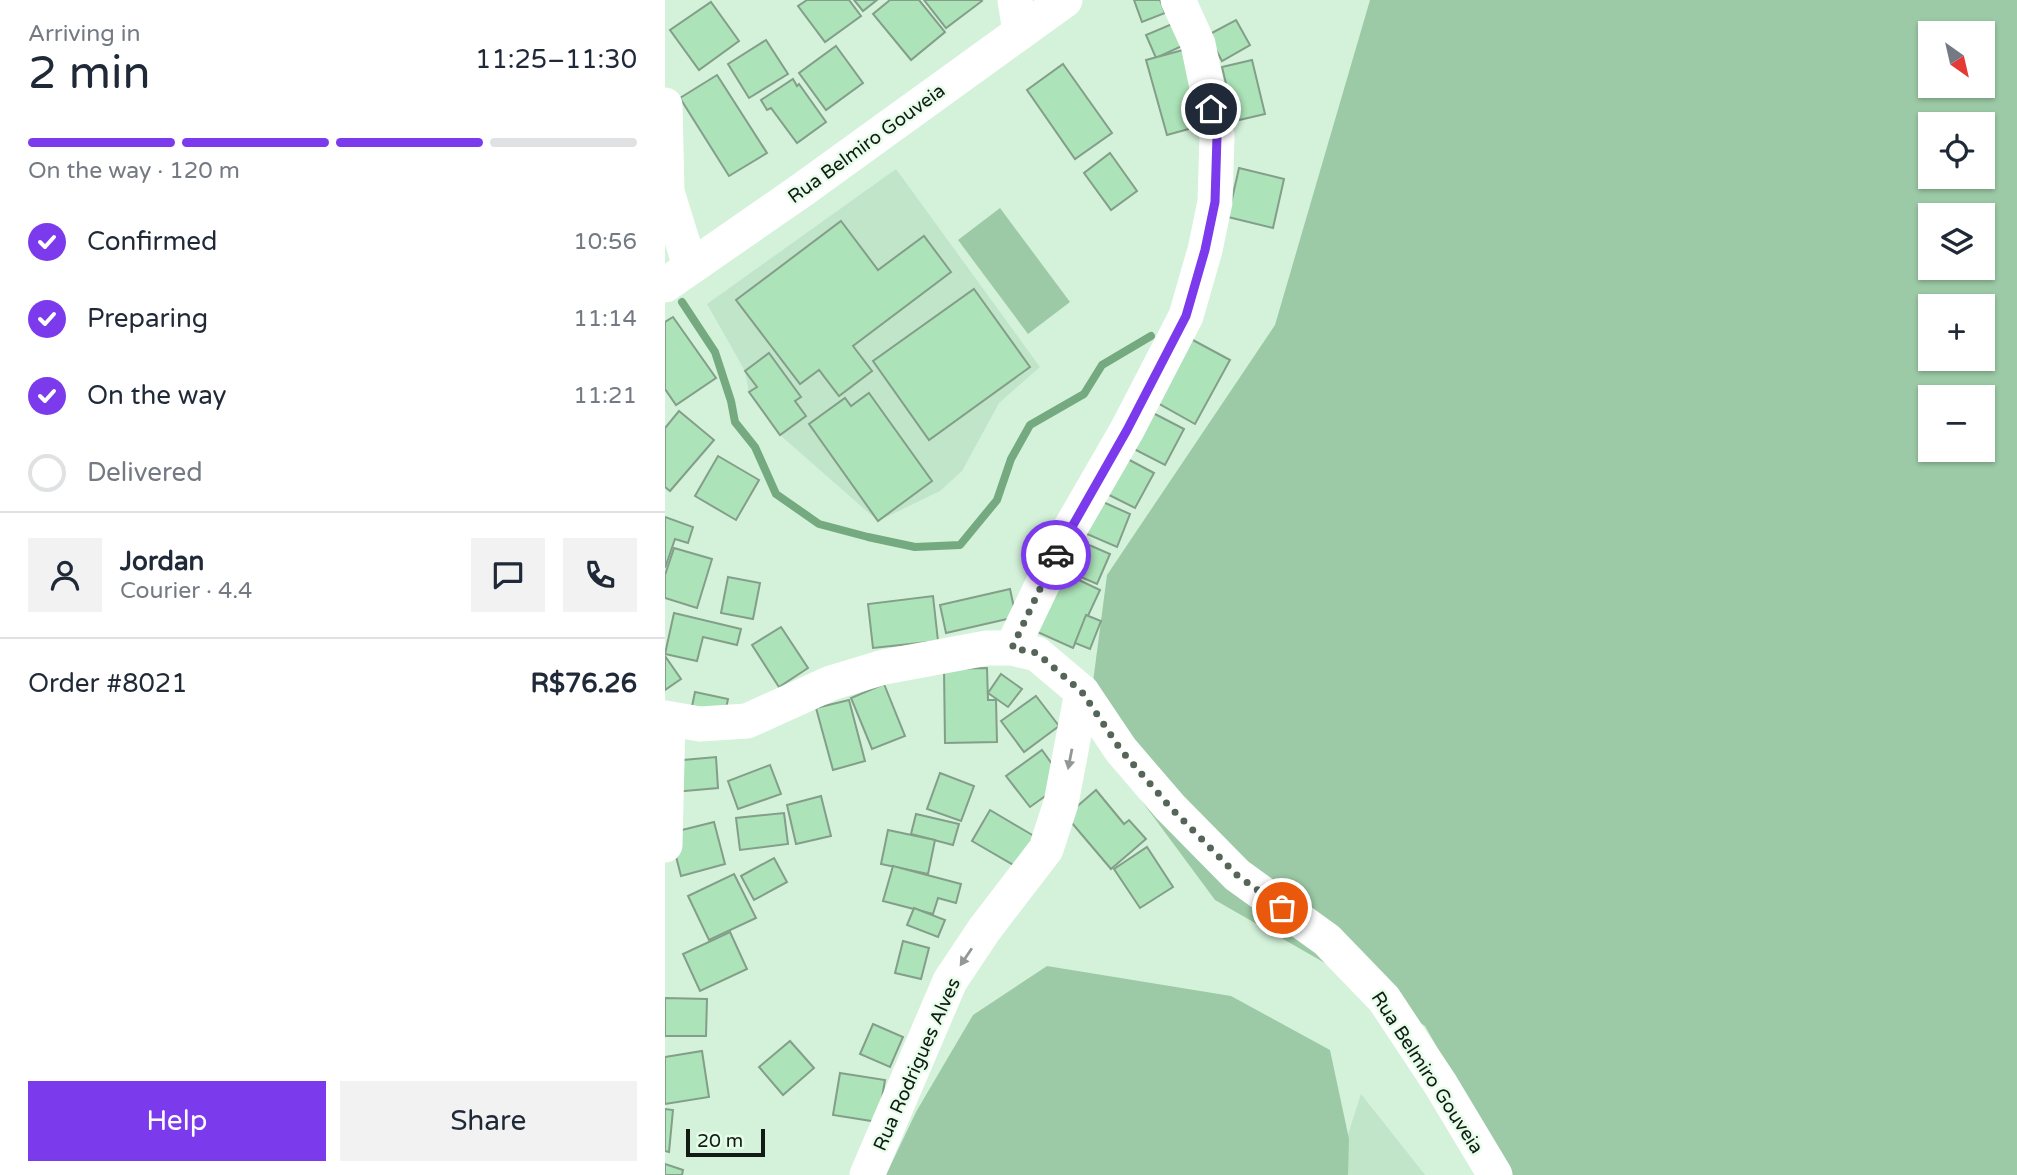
<!DOCTYPE html>
<html lang="en">
<head>
<meta charset="utf-8">
<style>
	:root { --surface:#fff; --page:#f2f2f3; --text:#1f2937; --muted:#747a83; --line:#e0e1e3; --accent:#7c3aed }
	body { margin:0; font-family:"Varela Round",sans-serif; background:var(--page); color:var(--text); height:100vh; display:flex; flex-direction:column; font-size:26px; white-space:nowrap }
	* { box-sizing:border-box; margin:0 }
	p { font-size:23px; color:var(--muted) }
	.icon { flex:none; width:38px; height:38px; fill:none; stroke:currentColor; stroke-width:2; stroke-linecap:round; stroke-linejoin:round }
	.map { position:relative; flex:1; overflow:hidden }
	.panel { display:flex; flex-direction:column; background:var(--surface); width:665px }
	.panel>* { flex:none }
	.needle { width:46px; rotate:146deg }
	.controls { position:absolute; left:1253px; top:21px; display:grid; gap:14px }
	.controls a { display:grid; place-items:center; width:77px; height:77px; border-radius:0px; background:var(--surface); box-shadow:0 2px 5px #0004; font-size:35px }
	.scale { position:absolute; left:21px; bottom:18px; width:79px; box-sizing:border-box; padding-left:7px; border:4px solid #111b13; border-top:0; font-size:19px; line-height:24px; white-space:nowrap; color:#111b13; -webkit-text-stroke:5px #e6fdea; paint-order:stroke }
	.pin { position:absolute; display:grid; place-items:center; width:60px; height:60px; color:#fff; margin:-30px; border:4px solid #fff; border-radius:50%; box-shadow:0 2px 7px #0007 }
	.courier { position:absolute; display:grid; place-items:center; width:70px; height:70px; margin:-35px; border:5px solid #7c3aed; border-radius:50%; background:#fff; color:#222; box-shadow:0 2px 9px #0007 }
	.summary em { font-style:normal; font-weight:600 }
	.summary div { display:flex; flex-direction:column-reverse }
	.summary { display:flex; align-items:center; justify-content:space-between; height:119px; padding:0 28px }
	h1 { font-size:46px; font-weight:600; line-height:52px }
	.bar { display:grid; grid-template-columns:repeat(4,1fr); gap:10px 7px; align-content:center; height:84px; padding:0 28px }
	.bar i { height:9px; border-radius:5px; background:var(--line) }
	.bar .on { background:var(--accent) }
	.bar p { grid-column:span 4 }
	.line { display:flex; align-items:center; gap:18px; padding:0 28px; border-top:2px solid var(--line) }
	.line div { flex:1 }
	.round { display:grid; place-items:center; flex:none; width:74px; height:74px; border-radius:0px; background:var(--page) }
	ol { padding:0 28px; list-style:none }
	li { display:flex; align-items:center; gap:21px; height:77px }
	li p { margin-inline-start:auto }
	li .icon { padding:7px; border-radius:50%; background:var(--accent); color:#fff; stroke-width:4 }
	li:last-child { color:var(--muted) }
	li i { width:38px; height:38px; border:4px solid var(--line); border-radius:50% }
	.button { display:flex; gap:14px; margin-top:auto; padding:14px 28px }
	.button a { flex:1; height:80px; border-radius:0px; background:var(--accent); color:#fff; font-size:28px; font-weight:600; line-height:80px; text-align:center }
	.button a+a { background:var(--page); color:var(--text) }
	main { display:flex; flex:1; min-height:0 }
	.map>svg:first-child { display:block }
	.built { fill:#c1e5c9 }
	.green { fill:#9ccaa6; fill-rule:evenodd }
	.lines { fill:none; stroke-linecap:round; stroke-linejoin:round }
	.stream { stroke:#75aa81; stroke-width:8 }
	.building { fill:#ace3b8; stroke:#839e89; stroke-width:2 }
	.minor { stroke:#fff; stroke-width:35 }
	.oneway { fill:#949895 }
	.done { stroke:#556659; stroke-width:7; stroke-dasharray:0 12.6 }
	.route { stroke:#7c3aed; stroke-width:9 }
	.labels { text-anchor:middle; stroke-width:5; stroke-linejoin:round; paint-order:stroke }
	.street-label { font-size:19px; fill:#111b13; stroke:#e6fdea }
</style>
</head>
<body>
<main>
<section class="panel">
<div class="summary"><div><h1>2 min</h1><p>Arriving in</p></div><em>11:25–11:30</em></div>
<div class="bar"><i class="on"></i><i class="on"></i><i class="on"></i><i></i><p>On the way · 120 m</p></div>
<ol>
<li><svg class="icon" aria-label="check" viewBox="0 0 24 24"><path d="M5 12l5 5 9-10"/></svg>Confirmed<p>10:56</p></li>
<li><svg class="icon" aria-label="check" viewBox="0 0 24 24"><path d="M5 12l5 5 9-10"/></svg>Preparing<p>11:14</p></li>
<li><svg class="icon" aria-label="check" viewBox="0 0 24 24"><path d="M5 12l5 5 9-10"/></svg>On the way<p>11:21</p></li>
<li><i></i>Delivered</li>
</ol>
<div class="line" style="height:126px"><a class="round"><svg class="icon" aria-label="person" viewBox="0 0 24 24"><circle cx="12" cy="8" r="4"/><path d="M4 21q1-7 8-7t8 7"/></svg></a><div><b>Jordan</b><p>Courier · 4.4</p></div><a class="round"><svg class="icon" aria-label="chat" viewBox="0 0 24 24"><path d="M4 5h16v11H9l-5 4z"/></svg></a><a class="round"><svg class="icon" aria-label="phone" viewBox="0 0 24 24"><path d="M5 4h4l2 5-3 2q2 4 5 5l2-3 5 2v4C11 20 4 13 5 4z"/></svg></a></div>
<div class="line" style="height:91px"><div>Order #8021</div><b>R$76.26</b></div>
<div class="button"><a>Help</a><a>Share</a></div>
</section>
<div class="map">
<svg width="1352" height="1175" viewBox="0 0 1352 1175">
	<rect width="100%" height="100%" fill="#d4f2da"/>
	<g class="built">
		<path d="M231,169L375,367L334,403L297,471L275,491L213,521L115,435L84,392L80,371L42,304Z"/>
		<path d="M696,1094L760,1175H670Z"/>
	</g>
	<g class="green">
		<path d="M705,0H1352V1175H844L760,1026L700,986L550,900L476,800L426,697L442,575L610,325ZM1265,33H1318V86H1265ZM1265,124H1318V177H1265ZM1265,215H1318V268H1265ZM1265,306H1318V359H1265ZM1265,397H1318V450H1265Z"/>
		<path d="M335,208L405,302L363,334L293,240Z"/>
		<path d="M382,966L566,996L665,1050L684,1139L683,1175H221L251,1112L308,1015Z"/>
	</g>
	<g class="lines">
		<path class="stream" d="M17,302L50,352L66,401L70,422L90,447L111,494L154,524L203,537L250,547L295,545L332,500L346,459L365,425L419,394L437,365L486,336"/>
	</g>
	<g class="building">
		<path d="M142,0H184L196,16L160,42L133,6Z"/>
		<path d="M189,0H212L198,11Z"/>
		<path d="M225,0H254L280,32L246,60L208,14Z"/>
		<path d="M259,0H316L317,1L281,28Z"/>
		<path d="M469,0H495L500,13L477,22Z"/>
		<path d="M46,2L74,41L34,70L5,30Z"/>
		<path d="M571,20L585,45L557,61L543,35Z"/>
		<path d="M507,24L517,46L491,58L481,35Z"/>
		<path d="M101,40L123,74L84,98L63,64Z"/>
		<path d="M171,46L198,83L161,110L134,73Z"/>
		<path d="M518,50L538,125L502,135L481,60Z"/>
		<path d="M587,60L600,114L570,121L557,67Z"/>
		<path d="M398,64L447,133L410,159L362,90Z"/>
		<path d="M52,75L102,153L64,176L15,98Z"/>
		<path d="M128,79L132,86L134,84L161,122L132,143L106,108L102,110L96,100Z"/>
		<path d="M445,153L472,191L446,210L419,173Z"/>
		<path d="M574,168L619,179L608,228L563,217Z"/>
		<path d="M176,221L213,270L259,236L286,272L188,346L207,371L174,396L154,370L135,384L71,300Z"/>
		<path d="M309,289L365,367L264,440L208,361Z"/>
		<path d="M8,317L51,378L11,405L0,389V322Z"/>
		<path d="M526,339L565,360L530,424L491,402Z"/>
		<path d="M104,353L136,397L130,401L141,416L115,435L84,392L92,387L80,371Z"/>
		<path d="M204,393L267,481L213,521L144,424L180,398L186,406Z"/>
		<path d="M14,411L49,440L5,491L0,487V428Z"/>
		<path d="M488,413L519,429L500,465L469,449Z"/>
		<path d="M53,456L94,480L71,520L30,496Z"/>
		<path d="M457,456L489,473L470,508L438,492Z"/>
		<path d="M429,498L465,514L452,547L415,531Z"/>
		<path d="M0,517L28,527L23,543L10,539L0,568Z"/>
		<path d="M408,538L445,554L432,584L395,568Z"/>
		<path d="M9,548L47,559L32,608L0,598V575Z"/>
		<path d="M395,571L435,590L408,648L368,630Z"/>
		<path d="M63,577L95,583L88,619L56,613Z"/>
		<path d="M345,589L351,617L281,633L275,605Z"/>
		<path d="M268,596L273,641L208,648L203,604Z"/>
		<path d="M9,613L76,629L72,645L38,637L32,661L0,654Z"/>
		<path d="M421,615L436,621L425,649L410,643Z"/>
		<path d="M116,627L143,668L114,687L87,645Z"/>
		<path d="M0,656L16,679L0,690Z"/>
		<path d="M322,668L323,700H331L332,742L280,743L279,669Z"/>
		<path d="M336,674L357,689L343,707L323,693Z"/>
		<path d="M219,684L240,736L207,749L186,698Z"/>
		<path d="M30,692L63,699L59,718L26,711Z"/>
		<path d="M371,696L394,726L359,752L336,721Z"/>
		<path d="M184,700L200,761L168,770L151,708Z"/>
		<path d="M377,750L400,782L365,807L341,776Z"/>
		<path d="M51,757L53,788L9,792L7,761Z"/>
		<path d="M105,765L116,794L73,809L63,781Z"/>
		<path d="M275,773L309,786L296,821L262,809Z"/>
		<path d="M431,790L459,824L464,820L481,839L446,869L401,816Z"/>
		<path d="M156,796L166,836L131,844L122,805Z"/>
		<path d="M325,810L369,836L352,867L307,841Z"/>
		<path d="M119,813L123,844L75,850L71,818Z"/>
		<path d="M251,814L294,824L288,845L246,834Z"/>
		<path d="M49,822L60,864L16,876L5,833Z"/>
		<path d="M223,830L270,840L263,874L216,864Z"/>
		<path d="M482,847L508,887L475,908L449,869Z"/>
		<path d="M109,858L122,882L89,900L76,876Z"/>
		<path d="M228,866L296,884L291,903L273,898L268,914L218,901Z"/>
		<path d="M69,874L91,918L44,940L23,896Z"/>
		<path d="M249,908L280,920L273,937L242,925Z"/>
		<path d="M65,932L82,969L35,991L18,954Z"/>
		<path d="M238,941L264,948L256,979L230,973Z"/>
		<path d="M0,998L42,999L41,1036H0Z"/>
		<path d="M208,1024L238,1037L225,1067L195,1054Z"/>
		<path d="M125,1041L149,1068L118,1095L94,1067Z"/>
		<path d="M37,1051L44,1097L0,1104V1057Z"/>
		<path d="M175,1073L220,1080L213,1122L168,1115Z"/>
		<path d="M0,1109L8,1110L4,1152L0,1151Z"/>
		<path d="M0,1164L18,1170L17,1175H0Z"/>
	</g>
	<g class="lines">
		<g class="minor">
			<path d="M350,0L355,32"/>
			<path d="M0,105L2,192L25,266"/>
			<path d="M0,285L137,190L400,0"/>
			<path d="M347,648L398,541L462,430L521,316L540,250L550,202L552,136L533,44L513,0"/>
			<path d="M0,718L35,724L82,721L166,683L219,667L322,648H347L372,654L417,692L456,750L505,807L572,875L662,940L719,999L776,1085L830,1175"/>
			<path d="M0,845L3,720"/>
			<path d="M202,1175L285,981L319,930L381,849L396,803L417,692"/>
		</g>
	</g>
	<defs><path id="oneway-solid" d="M-6-.8H1V-3.2L6.5 0L1 3.2V.8H-6Z" transform="scale(1.75)"/></defs>
	<g class="oneway">
		<use href="#oneway-solid" transform="translate(405 759) rotate(101)"/>
		<use href="#oneway-solid" transform="translate(301 957) rotate(124)"/>
	</g>
	<g class="lines">
		<path class="done" d="M391,555L347,648L372,653L417,692L456,750L505,807L572,875L617,908"/>
		<path class="route" d="M391,555L462,430L521,316L540,250L550,202L552,136L546,109"/>
	</g>
	<g class="labels">
		<g class="street-label">
			<text transform="translate(201 143) rotate(-36)" y="7">Rua Belmiro Gouveia</text>
			<text transform="translate(251 1064) rotate(-66)" y="7">Rua Rodrigues Alves</text>
			<text transform="translate(763 1072) rotate(57)" y="7">Rua Belmiro Gouveia</text>
		</g>
	</g>
</svg>
<div class="controls">
<a><svg class="needle" viewBox="-14 -14 28 28"><path d="M0-13l5 13h-10z" fill="#e53935"/><path d="M0 13l5-13h-10z" fill="#747a83"/></svg></a>
<a><svg class="icon" aria-label="locate" viewBox="0 0 24 24"><circle cx="12" cy="12" r="6"/><path d="M12 2v4M12 18v4M2 12h4M18 12h4"/></svg></a>
<a><svg class="icon" aria-label="layers" viewBox="0 0 24 24"><path d="M12 4l9 5-9 5-9-5zM3 14l9 5 9-5"/></svg></a>
<a>+</a>
<a>−</a>
</div>
<div class="scale">20 m</div>
<div class="pin" style="left:617px;top:908px;background:#ea580c"><svg class="icon" aria-label="bag" viewBox="0 0 24 24"><path d="M5 8h14l-1 12H6zM9 8a3 3 0 0 1 6 0"/></svg></div>
<div class="pin" style="left:546px;top:109px;background:#1f2937"><svg class="icon" aria-label="home" viewBox="0 0 24 24"><path d="M3 11l9-7 9 7M6 9v11h12V9"/></svg></div>
<div class="courier" style="left:391px;top:555px"><svg class="icon" aria-label="car" viewBox="0 0 24 24"><path d="M5 17H2v-5l4-1 3-4h7l3 4 3 1v5h-3M9 17h6M6 11h13"/><circle cx="7" cy="17" r="2"/><circle cx="17" cy="17" r="2"/></svg></div>
</div>
</main>
</body>
</html>
